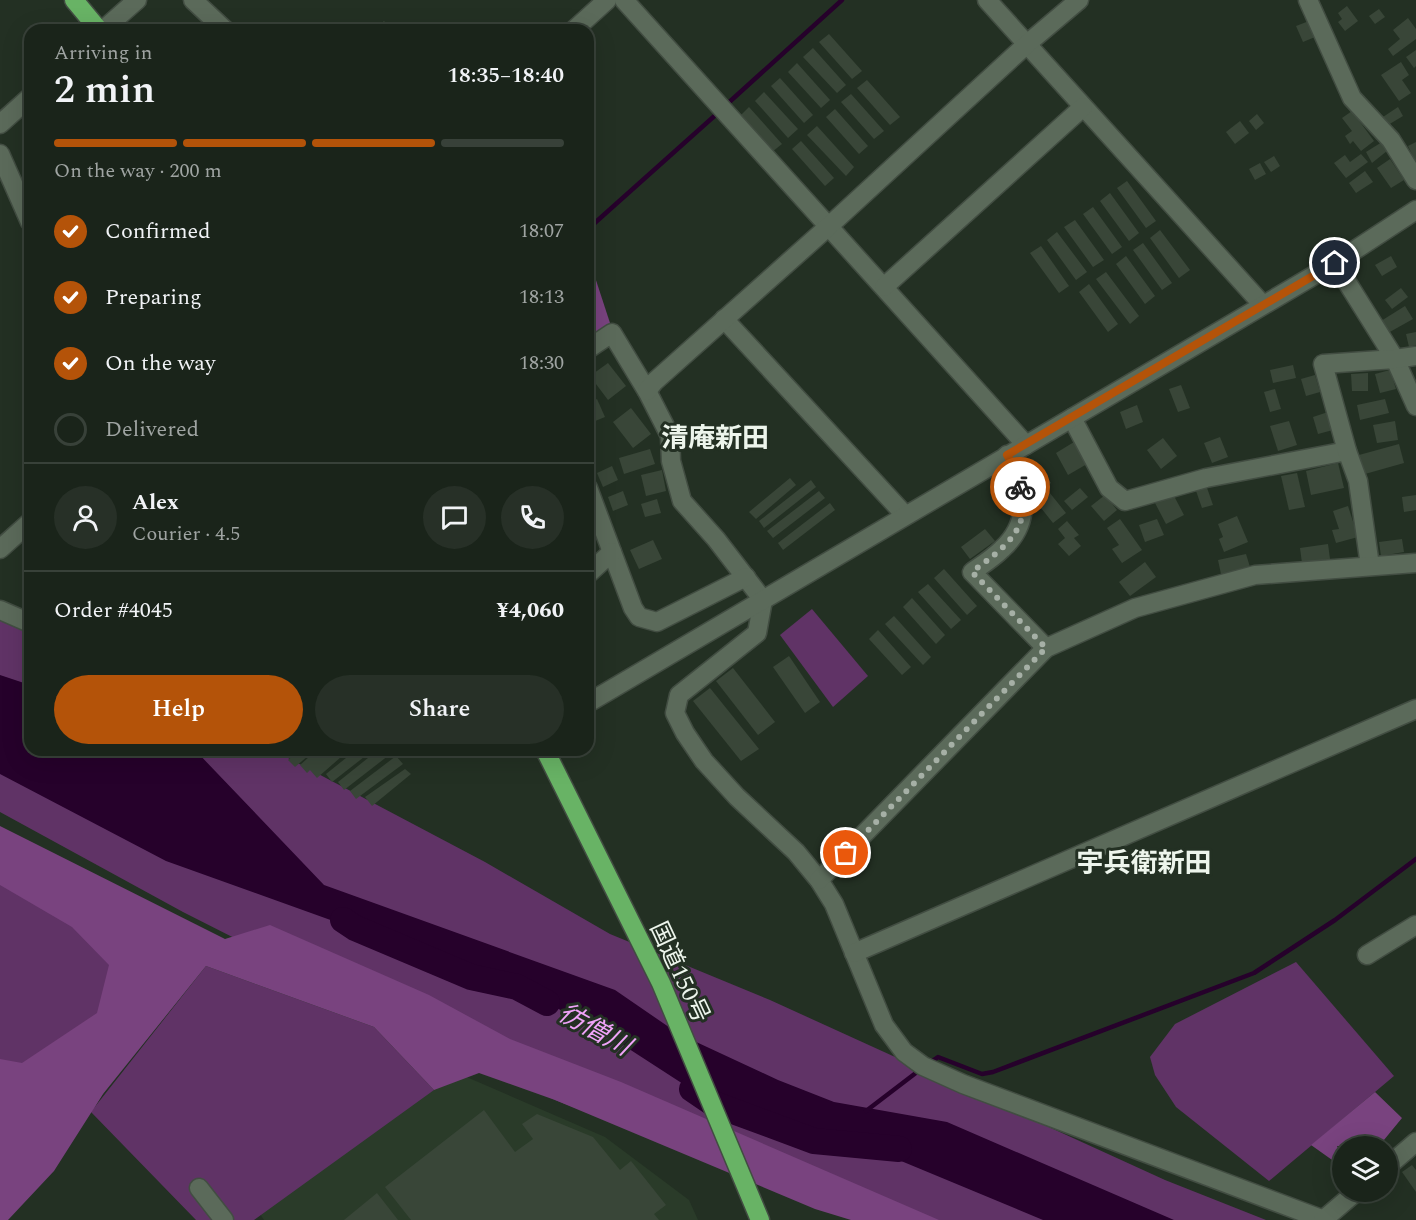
<!DOCTYPE html>
<html lang="en">
<head>
<meta charset="utf-8">
<style>
	:root { --surface:#1a241a; --page:#273027; --text:#f1f3f6; --muted:#9fa4a2; --line:#384139; --accent:#b45309 }
	body { margin:0; font-family:Spectral,"Noto Sans JP",serif; background:var(--page); color:var(--text); height:100vh; display:flex; flex-direction:column; font-size:22px; white-space:nowrap }
	* { box-sizing:border-box; margin:0 }
	p { font-size:20px; color:var(--muted) }
	.icon { flex:none; width:33px; height:33px; fill:none; stroke:currentColor; stroke-width:2; stroke-linecap:round; stroke-linejoin:round }
	.map { position:relative; flex:1; overflow:hidden }
	.sheet { position:absolute; left:24px; top:24px; width:570px; height:732px; display:flex; flex-direction:column; background:var(--surface); border-radius:18px; box-shadow:0 6px 24px #0002,0 0 0 2px var(--line) }
	.sheet>* { flex:none }
	.controls { position:absolute; left:1332px; top:1136px; display:grid; gap:12px }
	.controls a { display:grid; place-items:center; width:66px; height:66px; border-radius:50%; background:var(--surface); box-shadow:0 6px 24px #0002,0 0 0 2px var(--line); font-size:30px }
	.pin { position:absolute; display:grid; place-items:center; width:51px; height:51px; color:#fff; margin:-26px; border:3px solid #fff; border-radius:50%; box-shadow:0 2px 6px #0007 }
	.courier { position:absolute; display:grid; place-items:center; width:60px; height:60px; margin:-30px; border:4px solid #b45309; border-radius:50%; background:#fff; color:#222; box-shadow:0 2px 8px #0007 }
	.headline em { font-style:normal; font-weight:600 }
	.headline div { display:flex; flex-direction:column-reverse }
	.headline { display:flex; align-items:center; justify-content:space-between; height:102px; padding:0 30px }
	h1 { font-size:39px; font-weight:600; line-height:45px }
	.bar { display:grid; grid-template-columns:repeat(4,1fr); gap:9px 6px; align-content:center; height:72px; padding:0 30px }
	.bar i { height:8px; border-radius:4px; background:var(--line) }
	.bar .current { background:var(--accent) }
	.bar p { grid-column:span 4 }
	.line { display:flex; align-items:center; gap:15px; padding:0 30px; border-top:2px solid var(--line) }
	.line div { flex:1 }
	.round { display:grid; place-items:center; flex:none; width:63px; height:63px; border-radius:32px; background:var(--page) }
	ol { padding:0 30px; list-style:none }
	li { display:flex; align-items:center; gap:18px; height:66px }
	li p { margin-inline-start:auto }
	li .icon { padding:6px; border-radius:50%; background:var(--accent); color:#fff; stroke-width:4 }
	li:last-child { color:var(--muted) }
	li i { width:33px; height:33px; border:3px solid var(--line); border-radius:50% }
	.cta { display:flex; gap:12px; margin-top:auto; padding:12px 30px }
	.cta a { flex:1; height:69px; border-radius:36px; background:var(--accent); color:#fff; font-size:24px; font-weight:600; line-height:69px; text-align:center }
	.cta a+a { background:var(--page); color:var(--text) }
	.map>svg:first-child { display:block }
	.built { fill:#2a3b29 }
	.green { fill:#603366 }
	.forest { fill:#79437f }
	.water { fill:#26012b }
	.lines { fill:none; stroke-linecap:round; stroke-linejoin:round }
	.stream { stroke:#26012b; stroke-width:4.5 }
	.river { stroke:#26012b; stroke-width:26 }
	.building { fill:#394638 }
	.minor-casing { stroke:#424d42; stroke-width:21 }
	.highway-casing { stroke:#424d42; stroke-width:21 }
	.minor { stroke:#5b6a5a; stroke-width:18 }
	.highway { stroke:#68b365; stroke-width:18 }
	.done { stroke:#a6b0a6; stroke-width:6; stroke-dasharray:0 10.8 }
	.route { stroke:#b45309; stroke-width:8 }
	.labels { text-anchor:middle; stroke-width:6; stroke-linejoin:round; paint-order:stroke }
	.street-label { font-size:24px; fill:#edf5ec; stroke:#233023 }
	.water-label { font-size:26px; font-style:italic; fill:#efa3f8; stroke:#233023 }
	.quarter-label { font-size:27px; font-weight:bold; fill:#edf5ec; stroke:#233023 }
</style>
</head>
<body>
<div class="map">
<svg width="1416" height="1220" viewBox="0 0 1416 1220">
	<rect width="100%" height="100%" fill="#233023"/>
	<path class="built" d="M448,1069L605,1137L689,1200L698,1220H264L260,1214Z"/>
	<g class="green">
		<path d="M812,609L868,676L833,707L780,635Z"/>
		<path d="M0,610L30,617V750H273L485,862L610,934L770,1000L1165,1180L1266,1220H864L555,1100L183,912L0,812Z"/>
		<path d="M0,851L181,968L94,1108L206,966L374,1027L434,1090L254,1220H196L91,1112L0,1102Z"/>
		<path d="M1296,962L1394,1076L1269,1181L1176,1107L1155,1075L1150,1057L1175,1024Z"/>
	</g>
	<g class="forest">
		<path d="M588,269L593,271L610,323L588,348Z"/>
		<path d="M0,826L225,939L270,925L429,995L510,1039L621,1082L939,1220H851L815,1209L555,1100L479,1073L434,1090L374,1027L206,966L103,1094L54,1171L8,1220H0V1059L22,1063L97,1013L109,965L72,927L0,885Z"/>
		<path d="M1375,1092L1402,1118L1379,1146H1337L1342,1158V1167L1311,1145Z"/>
	</g>
	<path class="water" d="M0,675L30,685V750H195L324,885L615,990L679,1034L778,1080L834,1102L947,1122L1174,1220H1043L865,1146L714,1104L606,1034L517,987L166,861L0,774Z"/>
	<g class="lines">
		<g class="stream">
			<path d="M726,105L842,0"/>
			<path d="M588,229L720,111"/>
			<path d="M928,1064L938,1057L982,1074L993,1072L1254,973L1335,920L1416,859"/>
			<path d="M866,1111L921,1069"/>
			<path d="M826,1142L836,1135"/>
		</g>
		<g class="river">
			<path d="M343,920L355,928L471,977L517,987L547,1003"/>
			<path d="M692,1089L714,1104L814,1141L899,1149"/>
		</g>
	</g>
	<g class="building">
		<path d="M1347,6L1358,21L1345,31L1338,22L1342,19L1338,13Z"/>
		<path d="M1379,9L1385,17L1375,24L1369,16Z"/>
		<path d="M1408,18L1416,29V39L1393,56L1388,49L1400,39L1393,30Z"/>
		<path d="M384,21L392,30H374Z"/>
		<path d="M1309,21L1315,37L1303,42L1296,26Z"/>
		<path d="M829,34L862,71L852,79L819,42Z"/>
		<path d="M813,48L846,85L837,93L803,57Z"/>
		<path d="M1416,50V66L1414,68L1406,57Z"/>
		<path d="M1401,62L1409,75L1402,80L1411,93L1399,101L1381,75Z"/>
		<path d="M797,63L830,100L821,108L788,72Z"/>
		<path d="M780,78L813,115L804,123L771,86Z"/>
		<path d="M867,80L900,117L890,125L857,88Z"/>
		<path d="M764,92L798,129L788,138L755,101Z"/>
		<path d="M851,94L884,131L874,139L841,102Z"/>
		<path d="M749,107L782,144L772,152L740,116Z"/>
		<path d="M1398,107L1403,116L1388,125L1383,117Z"/>
		<path d="M835,109L868,146L859,154L826,117Z"/>
		<path d="M1352,111L1374,141L1361,151L1353,141L1350,144L1345,136L1352,131L1342,118Z"/>
		<path d="M1257,114L1264,123L1256,130L1249,121Z"/>
		<path d="M1240,121L1249,133L1235,144L1226,132Z"/>
		<path d="M817,126L854,167L846,176L807,135Z"/>
		<path d="M801,141L834,178L825,186L792,149Z"/>
		<path d="M1382,142L1387,151L1372,163L1366,152Z"/>
		<path d="M1416,142V163L1408,146Z"/>
		<path d="M1361,154L1368,162L1346,178L1334,163L1345,155L1350,162Z"/>
		<path d="M1274,156L1280,166L1271,172L1264,162Z"/>
		<path d="M1390,159L1404,180L1391,188L1377,168Z"/>
		<path d="M1260,163L1266,174L1255,180L1249,169Z"/>
		<path d="M1365,171L1373,182L1356,193L1349,183Z"/>
		<path d="M1127,181L1156,221L1146,228L1117,188Z"/>
		<path d="M1110,193L1139,233L1129,241L1100,201Z"/>
		<path d="M1093,207L1122,247L1112,254L1083,214Z"/>
		<path d="M1075,220L1104,260L1093,267L1064,227Z"/>
		<path d="M1160,230L1190,270L1179,278L1150,238Z"/>
		<path d="M1057,232L1087,272L1076,280L1047,240Z"/>
		<path d="M1143,243L1172,283L1162,290L1133,250Z"/>
		<path d="M1041,246L1069,286L1059,293L1030,253Z"/>
		<path d="M1126,256L1155,296L1145,304L1116,264Z"/>
		<path d="M1391,256L1397,267L1382,276L1375,265Z"/>
		<path d="M1106,272L1139,316L1130,324L1096,279Z"/>
		<path d="M1089,284L1118,324L1108,332L1079,292Z"/>
		<path d="M1401,288L1408,297L1392,309L1385,300Z"/>
		<path d="M1405,306L1413,319L1388,333L1381,321Z"/>
		<path d="M1416,332V345L1409,347L1406,334Z"/>
		<path d="M608,363L626,386L608,400L590,376Z"/>
		<path d="M1293,365L1296,378L1273,383L1270,370Z"/>
		<path d="M1390,370L1396,389L1380,393L1375,374Z"/>
		<path d="M1368,373V391H1352L1351,374Z"/>
		<path d="M1315,375L1320,392L1306,396L1301,379Z"/>
		<path d="M1181,385L1190,408L1178,412L1169,389Z"/>
		<path d="M1275,389L1281,409L1270,412L1264,392Z"/>
		<path d="M597,399L605,417L588,424V403Z"/>
		<path d="M1385,399L1389,413L1360,420L1357,405Z"/>
		<path d="M1137,405L1143,422L1126,429L1120,412Z"/>
		<path d="M631,408L651,434L633,448L613,422Z"/>
		<path d="M1328,412L1333,430L1318,434L1313,417Z"/>
		<path d="M1289,421L1297,445L1278,451L1270,426Z"/>
		<path d="M1395,421L1398,440L1377,443L1373,425Z"/>
		<path d="M1220,437L1228,457L1212,463L1204,443Z"/>
		<path d="M1163,438L1177,456L1161,469L1147,450Z"/>
		<path d="M1074,442L1087,464L1068,475L1056,453Z"/>
		<path d="M1399,444L1404,463L1365,474L1359,455Z"/>
		<path d="M650,449L655,464L624,474L619,458Z"/>
		<path d="M1033,459L1051,483L1045,487L1066,513L1053,523L1029,493L1034,489L1019,470Z"/>
		<path d="M1338,463L1344,488L1311,495L1306,471Z"/>
		<path d="M612,466L618,480L603,487L597,473Z"/>
		<path d="M662,470L666,491L646,496L641,475Z"/>
		<path d="M1297,473L1305,507L1289,510L1281,476Z"/>
		<path d="M790,478L796,485L756,519L749,512Z"/>
		<path d="M811,480L816,487L764,528L759,521Z"/>
		<path d="M1206,485L1213,505L1202,508L1195,488Z"/>
		<path d="M1080,488L1088,497L1072,510L1064,501Z"/>
		<path d="M623,491L628,505L613,511L608,497Z"/>
		<path d="M819,491L825,498L773,538L767,531Z"/>
		<path d="M1173,494L1184,515L1166,524L1155,503Z"/>
		<path d="M1105,495L1117,510L1104,521L1091,506Z"/>
		<path d="M1416,495V510L1404,512L1402,497Z"/>
		<path d="M657,499L661,513L645,517L641,504Z"/>
		<path d="M830,503L835,510L783,550L778,543Z"/>
		<path d="M1348,506L1358,537L1336,543L1332,530L1339,529L1333,511Z"/>
		<path d="M1237,516L1248,542L1224,552L1219,539L1223,537L1218,524Z"/>
		<path d="M1120,519L1142,550L1122,563L1112,549L1119,545L1107,528Z"/>
		<path d="M1157,519L1164,535L1145,542L1139,525Z"/>
		<path d="M1067,521L1079,535L1074,538L1081,546L1069,556L1058,544L1065,538L1058,529Z"/>
		<path d="M985,529L995,541L970,559L961,547Z"/>
		<path d="M1402,539L1404,552L1381,556L1379,542Z"/>
		<path d="M653,540L662,559L639,569L630,550Z"/>
		<path d="M1328,544L1330,559L1302,563L1300,548Z"/>
		<path d="M1246,554L1250,567L1221,574L1218,560Z"/>
		<path d="M1145,562L1156,577L1130,596L1119,582Z"/>
		<path d="M944,569L977,606L967,615L934,578Z"/>
		<path d="M928,584L961,620L951,629L918,592Z"/>
		<path d="M912,598L945,635L936,644L903,607Z"/>
		<path d="M894,616L931,657L923,665L885,624Z"/>
		<path d="M878,630L911,667L902,675L869,639Z"/>
		<path d="M789,656L820,702L805,713L773,667Z"/>
		<path d="M733,668L775,722L758,735L716,681Z"/>
		<path d="M710,688L759,749L741,761L693,701Z"/>
		<path d="M279,750H295L286,758Z"/>
		<path d="M299,750H315L295,767L288,760Z"/>
		<path d="M317,750H349L317,778L310,770L307,773L300,765Z"/>
		<path d="M356,750H373L332,782L326,774Z"/>
		<path d="M378,750H391L393,752L344,790L338,782Z"/>
		<path d="M396,756L403,764L356,799L350,791Z"/>
		<path d="M405,769L411,774L372,806L365,797Z"/>
		<path d="M484,1110L515,1152L533,1139L522,1124L537,1114L593,1137L620,1170L631,1161L666,1205L654,1214L659,1220H411L385,1187Z"/>
		<path d="M1412,1165L1416,1170V1192L1402,1172Z"/>
		<path d="M377,1193L398,1220H344Z"/>
	</g>
	<g class="lines">
		<defs>
			<g id="minor">
				<path d="M193,0L225,30"/>
				<path d="M624,0L1026,445"/>
				<path d="M987,0L1262,304"/>
				<path d="M1308,0L1352,98L1391,140L1416,180"/>
				<path d="M103,30L137,0"/>
				<path d="M574,30L607,0"/>
				<path d="M0,124L30,97"/>
				<path d="M0,154L30,222"/>
				<path d="M1335,263L1395,359L1416,406"/>
				<path d="M884,287L1083,107"/>
				<path d="M724,319L905,515"/>
				<path d="M588,349L612,333L647,391L670,436L671,461L682,501L716,539L763,600L757,633L679,695L675,713L685,733L704,761L737,797L796,852L819,880L834,904L884,1025L904,1052L923,1066L963,1084L1324,1220"/>
				<path d="M647,391L654,382L829,226L1027,44L1079,0"/>
				<path d="M1072,418L1109,488L1125,501L1206,478L1347,451"/>
				<path d="M1007,455C1026,487 1032,522 1002,549C993,558 982,565 972,572L1046,648"/>
				<path d="M588,488L633,608L639,617L657,622L746,577"/>
				<path d="M0,549L30,522"/>
				<path d="M1370,566L1358,481L1347,451L1323,364L1395,359L1416,356"/>
				<path d="M588,574L612,552"/>
				<path d="M0,610L30,623"/>
				<path d="M588,703L1335,263L1416,210"/>
				<path d="M819,880L1046,648L1135,608L1255,575L1416,563"/>
				<path d="M854,953L1416,709"/>
				<path d="M1367,955L1416,925"/>
				<path d="M1388,1166L1416,1142"/>
				<path d="M199,1188L224,1220"/>
				<path d="M1323,1220L1357,1191"/>
			</g>
			<g id="highway">
				<path d="M74,0L99,30"/>
				<path d="M545,750L661,983L760,1220"/>
			</g>
		</defs>
		<use href="#minor" class="minor-casing"/>
		<use href="#highway" class="highway-casing"/>
		<use href="#minor" class="minor"/>
		<use href="#highway" class="highway"/>
	</g>
	<g class="lines">
		<path class="done" d="M846,853L1046,648L972,572C1002,549 1033,530 1020,487"/>
		<path class="route" d="M1020,487L1014,467L1007,455L1335,263"/>
	</g>
	<g class="labels">
		<g class="street-label">
			<text transform="translate(680 972) rotate(65)" y="8">国道150号</text>
		</g>
		<g class="water-label">
			<text transform="translate(595 1029) rotate(29)" y="9">彷僧川</text>
		</g>
		<g class="quarter-label">
			<text x="715" y="447">清庵新田</text>
			<text x="1144" y="872">宇兵衛新田</text>
		</g>
	</g>
</svg>
<div class="controls">
<a><svg class="icon" aria-label="layers" viewBox="0 0 24 24"><path d="M12 4l9 5-9 5-9-5zM3 14l9 5 9-5"/></svg></a>
</div>
<div class="pin" style="left:846px;top:853px;background:#ea580c"><svg class="icon" aria-label="bag" viewBox="0 0 24 24"><path d="M5 8h14l-1 12H6zM9 8a3 3 0 0 1 6 0"/></svg></div>
<div class="pin" style="left:1335px;top:263px;background:#1f2937"><svg class="icon" aria-label="home" viewBox="0 0 24 24"><path d="M3 11l9-7 9 7M6 9v11h12V9"/></svg></div>
<div class="courier" style="left:1020px;top:487px"><svg class="icon" aria-label="bike" viewBox="0 0 24 24"><circle cx="6" cy="16" r="4"/><circle cx="18" cy="16" r="4"/><path d="M6 16l4-8h5l3 8M10 8l3 8H6M13 5h3"/></svg></div>
<section class="sheet">
<div class="headline"><div><h1>2 min</h1><p>Arriving in</p></div><em>18:35–18:40</em></div>
<div class="bar"><i class="current"></i><i class="current"></i><i class="current"></i><i></i><p>On the way · 200 m</p></div>
<ol>
<li><svg class="icon" aria-label="check" viewBox="0 0 24 24"><path d="M5 12l5 5 9-10"/></svg>Confirmed<p>18:07</p></li>
<li><svg class="icon" aria-label="check" viewBox="0 0 24 24"><path d="M5 12l5 5 9-10"/></svg>Preparing<p>18:13</p></li>
<li><svg class="icon" aria-label="check" viewBox="0 0 24 24"><path d="M5 12l5 5 9-10"/></svg>On the way<p>18:30</p></li>
<li><i></i>Delivered</li>
</ol>
<div class="line" style="height:108px"><a class="round"><svg class="icon" aria-label="person" viewBox="0 0 24 24"><circle cx="12" cy="8" r="4"/><path d="M4 21q1-7 8-7t8 7"/></svg></a><div><b>Alex</b><p>Courier · 4.5</p></div><a class="round"><svg class="icon" aria-label="chat" viewBox="0 0 24 24"><path d="M4 5h16v11H9l-5 4z"/></svg></a><a class="round"><svg class="icon" aria-label="phone" viewBox="0 0 24 24"><path d="M5 4h4l2 5-3 2q2 4 5 5l2-3 5 2v4C11 20 4 13 5 4z"/></svg></a></div>
<div class="line" style="height:78px"><div>Order #4045</div><b>¥4,060</b></div>
<div class="cta"><a>Help</a><a>Share</a></div>
</section>
</div>
</body>
</html>
